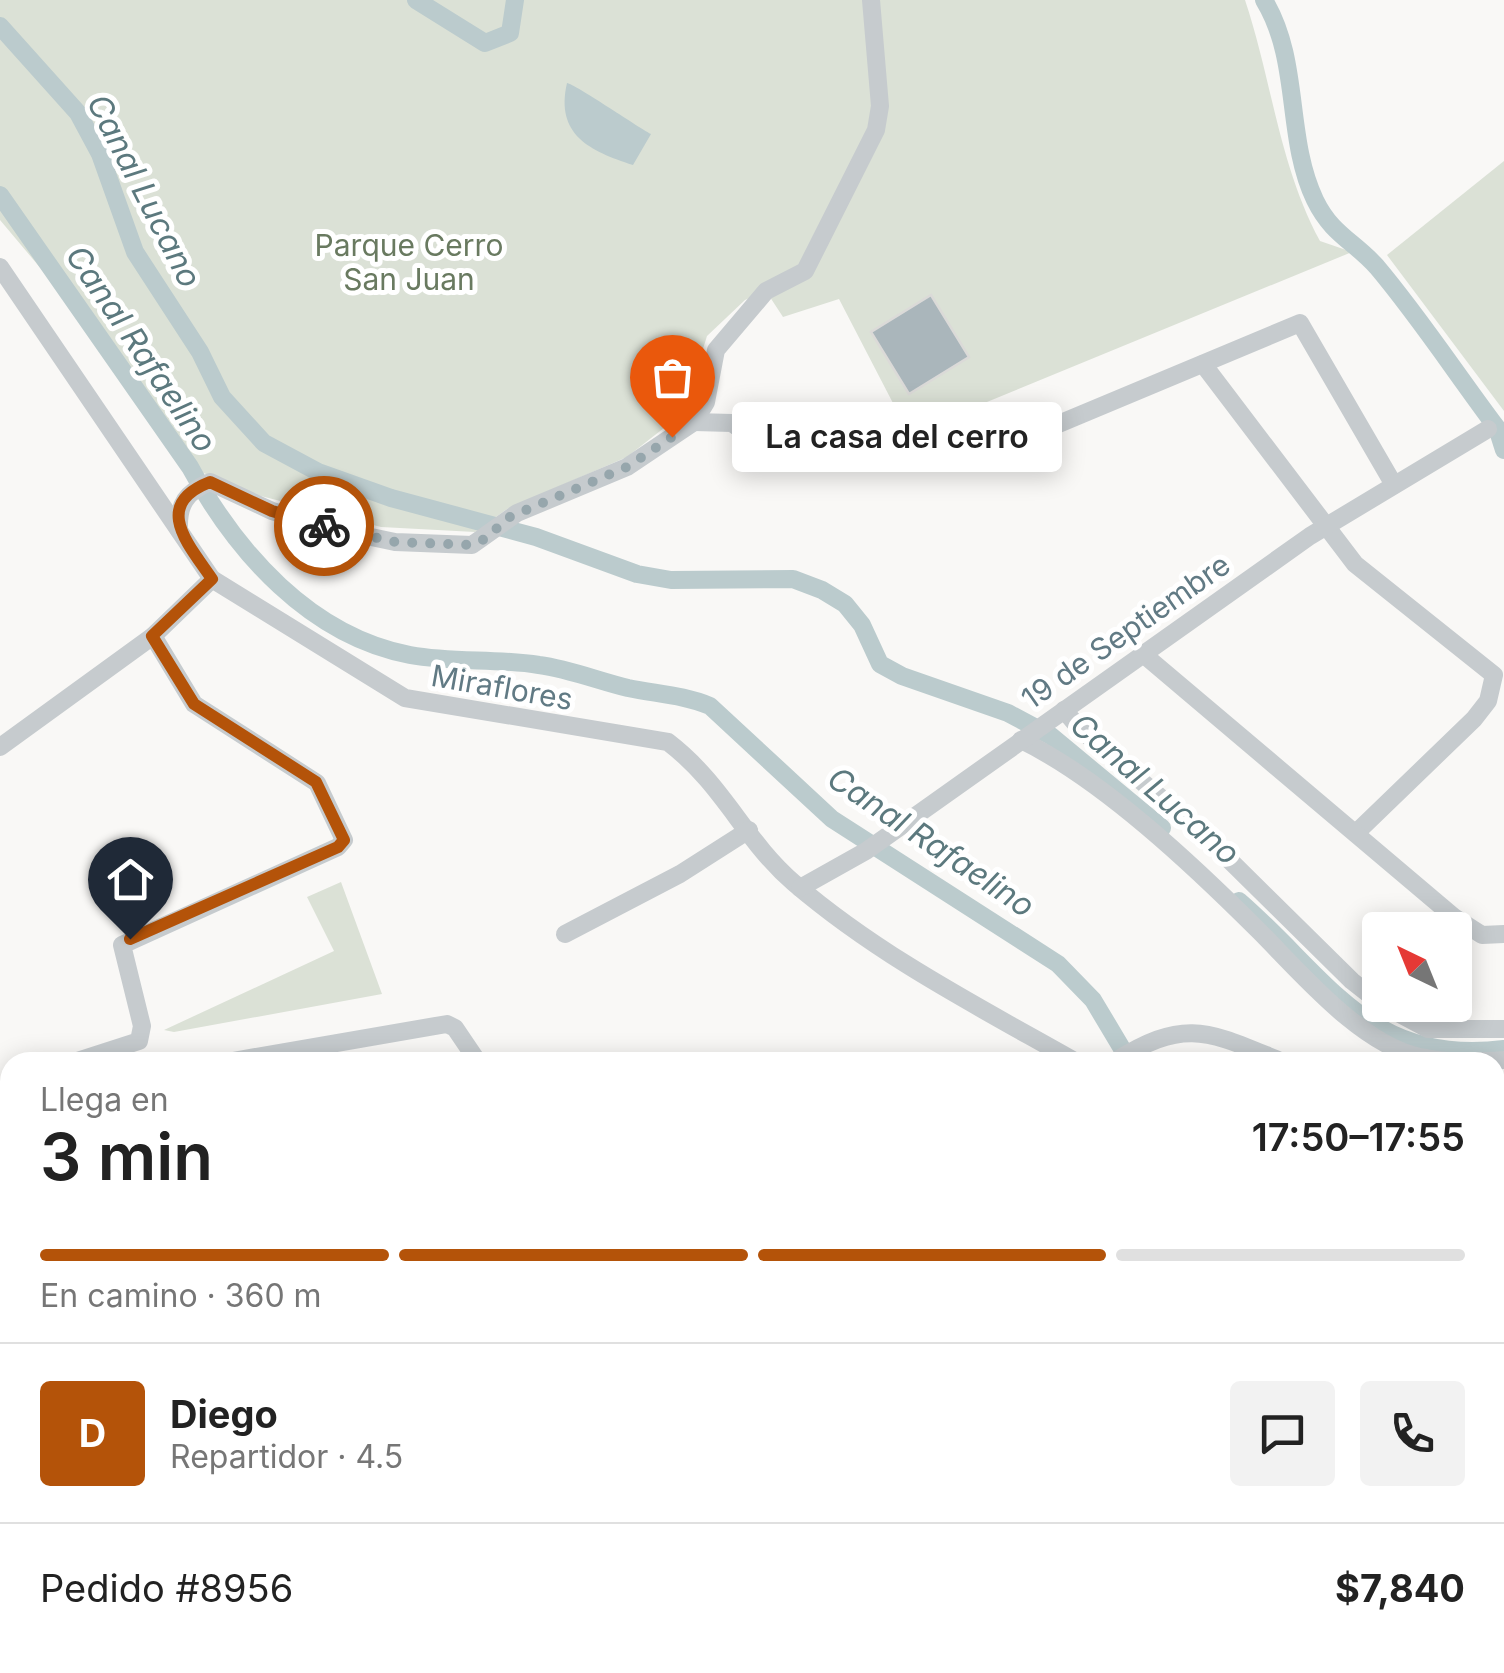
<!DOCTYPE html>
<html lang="es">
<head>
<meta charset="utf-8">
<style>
	:root { --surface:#fff; --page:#f2f2f2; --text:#222; --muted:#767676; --line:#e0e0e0; --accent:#b45309 }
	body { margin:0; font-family:Inter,sans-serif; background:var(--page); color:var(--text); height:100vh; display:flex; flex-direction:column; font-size:38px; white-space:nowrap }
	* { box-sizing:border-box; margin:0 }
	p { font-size:32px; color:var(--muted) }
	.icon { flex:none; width:55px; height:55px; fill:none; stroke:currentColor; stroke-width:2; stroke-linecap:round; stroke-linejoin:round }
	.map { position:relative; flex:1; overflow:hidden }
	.sheet { position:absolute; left:0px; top:1052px; width:1505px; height:622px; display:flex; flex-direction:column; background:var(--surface); border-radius:30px 30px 0 0; box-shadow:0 5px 25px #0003 }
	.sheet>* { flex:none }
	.needle { width:65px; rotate:317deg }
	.tools { position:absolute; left:1362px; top:912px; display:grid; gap:20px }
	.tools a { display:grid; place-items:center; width:110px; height:110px; border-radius:10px; background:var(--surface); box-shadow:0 5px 25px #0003; font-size:50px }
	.pin { position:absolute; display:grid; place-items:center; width:85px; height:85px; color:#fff; margin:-102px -42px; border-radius:50% 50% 50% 0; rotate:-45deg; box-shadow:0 0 10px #0007 }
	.pin .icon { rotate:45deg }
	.courier { position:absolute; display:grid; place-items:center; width:100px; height:100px; margin:-50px; border:8px solid #b45309; border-radius:50%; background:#fff; color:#222; box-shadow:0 2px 12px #0007 }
	.bubble { position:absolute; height:70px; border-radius:10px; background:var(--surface); box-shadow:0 5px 25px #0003; font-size:32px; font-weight:600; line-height:70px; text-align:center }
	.head em { font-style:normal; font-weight:600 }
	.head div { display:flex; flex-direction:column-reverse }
	.head { display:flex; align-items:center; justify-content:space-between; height:170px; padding:0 40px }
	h1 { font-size:65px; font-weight:600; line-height:75px }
	.bar { display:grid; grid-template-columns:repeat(4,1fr); gap:15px 10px; align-content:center; height:120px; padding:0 40px }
	.bar i { height:12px; border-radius:8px; background:var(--line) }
	.bar .selected { background:var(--accent) }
	.bar p { grid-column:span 4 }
	.line { display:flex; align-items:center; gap:25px; padding:0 40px; border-top:2px solid var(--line) }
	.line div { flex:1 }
	.round { display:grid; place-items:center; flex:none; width:105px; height:105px; border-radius:10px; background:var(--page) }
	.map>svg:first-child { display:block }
	.green { fill:#dbe1d6 }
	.water { fill:#bbcbcd }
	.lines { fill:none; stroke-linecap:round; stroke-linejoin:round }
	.stream { stroke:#bbcbcd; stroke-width:5 }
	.canal { stroke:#bbcbcd; stroke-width:18 }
	.building { fill:#aab6bb; stroke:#dbdad8; stroke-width:2.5 }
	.major-casing { stroke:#b6bdc0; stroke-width:26 }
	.minor { stroke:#c6cbce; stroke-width:18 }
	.major { stroke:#fff; stroke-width:22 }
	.done { stroke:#96a6ac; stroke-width:10; stroke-dasharray:0 18 }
	.route { stroke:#b45309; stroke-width:12 }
	.labels { text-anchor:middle; stroke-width:10; stroke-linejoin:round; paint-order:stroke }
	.park-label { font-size:30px; fill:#697a60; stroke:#fff }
	.street-label { font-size:30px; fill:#617a84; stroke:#fff }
	.water-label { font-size:32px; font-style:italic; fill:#5c797e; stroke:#fff }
</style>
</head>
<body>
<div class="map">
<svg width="1504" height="1673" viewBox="0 0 1504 1673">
	<rect width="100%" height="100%" fill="#f9f8f6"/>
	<g class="green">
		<path d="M0,0H1245C1272,81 1279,165 1320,241L1352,252L909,434L839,299L783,317L766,291L745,300L707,336L683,413L627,457L507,509L475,532L381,527L249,493L190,467L106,346L0,220Z"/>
		<path d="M1504,161V411L1387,255Z"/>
		<path d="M341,882L382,994L174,1032L164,1030L334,951L307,897Z"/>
	</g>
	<path class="water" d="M567,83C575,84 636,126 651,134L633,165C590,151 555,135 567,83Z"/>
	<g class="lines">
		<g class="stream">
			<path d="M1495,1210L1504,1212"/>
			<path d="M0,1492L10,1496"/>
		</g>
		<g class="canal">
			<path d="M416,0L485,43L510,33L515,0"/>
			<path d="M1264,0C1301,61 1285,137 1315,200C1332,235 1354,241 1377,267C1420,318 1457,375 1497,428L1504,450"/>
			<path d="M0,26L78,113L100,154L135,252L200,352L222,397L264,443L318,472L391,498L536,537L637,574L671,580L793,579L822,590L845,604L862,625L880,664L902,676L1008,713L1051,736L1162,828"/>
			<path d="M0,195L190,467C236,552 310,636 410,655C454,663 495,658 539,665C569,669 599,681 628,688C657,694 684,695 710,706L832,819L1058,964L1093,1000L1130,1062"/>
			<path d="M1239,901C1328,978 1369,1066 1504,1049"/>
			<path d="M1495,1164L1504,1172"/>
			<path d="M1495,1451L1504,1447"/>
			<path d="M921,1673L930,1665"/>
		</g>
	</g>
	<path class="building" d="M931,295L969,357L909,394L871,332Z"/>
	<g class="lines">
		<defs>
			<g id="major">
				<path d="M0,1133L10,1138"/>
				<path d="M618,1665L625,1673"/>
			</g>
		</defs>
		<use href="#major" class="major-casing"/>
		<g class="minor">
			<path d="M0,267L212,579L405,698L668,742C724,785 744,840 794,883C879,956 979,1007 1076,1062"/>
			<path d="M1203,364L1355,564L1494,675L1488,701L1474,719L1357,832"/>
			<path d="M694,422L732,423L759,443L907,455H984L1300,323L1394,485"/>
			<path d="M179,530C178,504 186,492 210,482L272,511L338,530L395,542L472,545L517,513L627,467L694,422L706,402L716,350L766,291L805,271L876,130L880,106L871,0"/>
			<path d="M1143,654L1454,917L1482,935L1504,934"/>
			<path d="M1064,710L1080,729L1200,831L1352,981L1380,1003"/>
			<path d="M1021,740C1102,779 1195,867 1259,931C1300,972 1361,1045 1420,1057C1446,1063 1478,1062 1504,1060"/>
			<path d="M0,747L153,636L212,579"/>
			<path d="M800,888L866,851L1310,536L1488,429"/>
			<path d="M565,934L680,874L749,830"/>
			<path d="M1383,1005L1428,1029H1504"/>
			<path d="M74,1062L139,1041L142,1026L122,945L338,847L344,840L317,783L194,704L153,636"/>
			<path d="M227,1062L447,1024L455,1028L478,1062"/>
			<path d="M1114,1062C1187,1016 1209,1032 1283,1062"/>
			<path d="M1495,1149L1504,1151"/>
			<path d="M1495,1594L1504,1608"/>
			<path d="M197,1673L207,1665"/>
			<path d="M700,1673L714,1665"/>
			<path d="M1313,1673L1331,1665"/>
		</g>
		<use href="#major" class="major"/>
	</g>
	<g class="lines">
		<path class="done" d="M324,526L395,542L472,545L489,537L505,519L627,467L672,437"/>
		<path class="route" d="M130,939L338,847L344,840L316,782L194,704L152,636L212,579C189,545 151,505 210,482L272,511L324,526"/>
	</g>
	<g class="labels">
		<g class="park-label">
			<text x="409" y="256">Parque Cerro<tspan x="409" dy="34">San Juan</tspan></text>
		</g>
		<g class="street-label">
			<text transform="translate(1126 632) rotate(-35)" y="10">19 de Septiembre</text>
			<text transform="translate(502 688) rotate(10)" y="10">Miraflores</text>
		</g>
		<g class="water-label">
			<text transform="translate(144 191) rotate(63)" y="11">Canal Lucano</text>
			<text transform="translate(141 349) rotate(56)" y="11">Canal Rafaelino</text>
			<text transform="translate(1155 789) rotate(41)" y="11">Canal Lucano</text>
			<text transform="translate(931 842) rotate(34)" y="11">Canal Rafaelino</text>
		</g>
	</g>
</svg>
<div class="tools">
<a><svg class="needle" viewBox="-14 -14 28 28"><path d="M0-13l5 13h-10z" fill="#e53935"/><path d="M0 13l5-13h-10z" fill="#767676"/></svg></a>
</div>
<div class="pin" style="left:672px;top:437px;background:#ea580c"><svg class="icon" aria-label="bag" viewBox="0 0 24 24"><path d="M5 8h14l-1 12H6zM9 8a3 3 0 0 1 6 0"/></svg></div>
<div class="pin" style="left:130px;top:939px;background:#1f2937"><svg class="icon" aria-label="home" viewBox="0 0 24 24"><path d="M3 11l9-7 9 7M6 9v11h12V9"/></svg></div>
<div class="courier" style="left:324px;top:526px"><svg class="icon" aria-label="bike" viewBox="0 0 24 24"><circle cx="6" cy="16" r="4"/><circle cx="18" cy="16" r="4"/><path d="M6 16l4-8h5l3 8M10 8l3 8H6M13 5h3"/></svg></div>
<div class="bubble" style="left:732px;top:402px;width:330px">La casa del cerro</div>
<section class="sheet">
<div class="head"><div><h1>3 min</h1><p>Llega en</p></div><em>17:50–17:55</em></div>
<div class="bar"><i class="selected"></i><i class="selected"></i><i class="selected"></i><i></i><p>En camino · 360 m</p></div>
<div class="line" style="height:180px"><b class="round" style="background:var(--accent);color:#fff">D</b><div><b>Diego</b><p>Repartidor · 4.5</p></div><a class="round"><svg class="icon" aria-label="chat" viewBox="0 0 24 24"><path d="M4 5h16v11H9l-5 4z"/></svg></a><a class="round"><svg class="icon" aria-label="phone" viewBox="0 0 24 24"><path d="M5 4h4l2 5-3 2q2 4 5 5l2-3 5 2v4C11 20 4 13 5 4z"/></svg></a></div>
<div class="line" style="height:130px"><div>Pedido #8956</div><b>$7,840</b></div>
</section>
</div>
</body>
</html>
